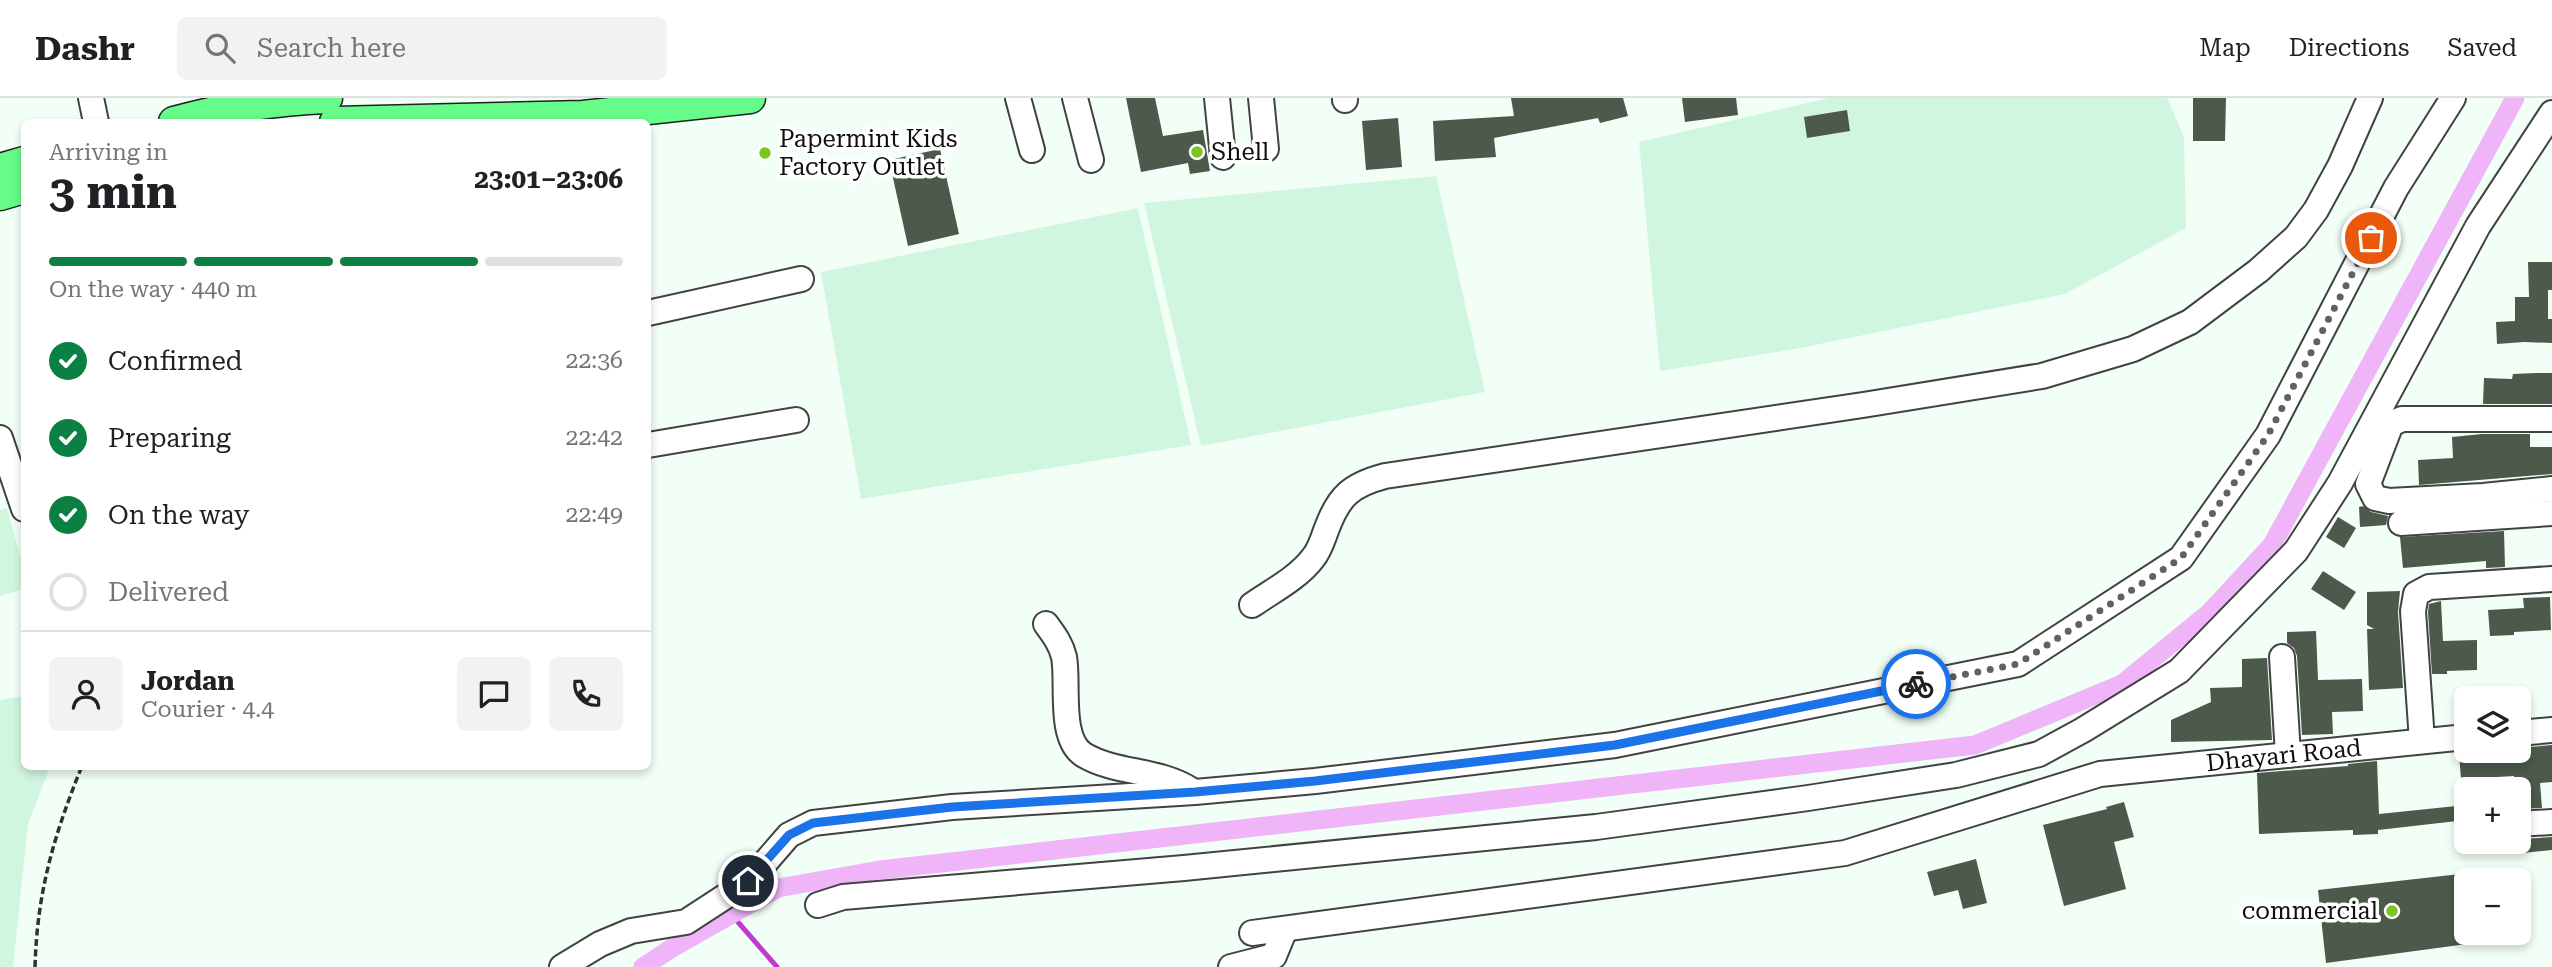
<!DOCTYPE html>
<html lang="en">
<head>
<meta charset="utf-8">
<style>
	:root { --surface:#fff; --page:#f2f2f2; --text:#202124; --muted:#757577; --line:#e0e0e0; --accent:#0b8043 }
	body { margin:0; font-family:"Roboto Serif",serif; background:var(--page); color:var(--text); height:100vh; display:flex; flex-direction:column; font-size:26px; white-space:nowrap }
	* { box-sizing:border-box; margin:0 }
	p { font-size:23px; color:var(--muted) }
	.icon { flex:none; width:38px; height:38px; fill:none; stroke:currentColor; stroke-width:2; stroke-linecap:round; stroke-linejoin:round }
	.map { position:relative; flex:1; overflow:hidden }
	.details { position:absolute; left:21px; top:21px; width:630px; height:651px; display:flex; flex-direction:column; background:var(--surface); border-radius:10px; box-shadow:0 4px 10px #0003 }
	.details>* { flex:none }
	.controls { position:absolute; left:2454px; top:588px; display:grid; gap:14px }
	.controls a { display:grid; place-items:center; width:77px; height:77px; border-radius:10px; background:var(--surface); box-shadow:0 4px 10px #0003; font-size:35px }
	.pin { position:absolute; display:grid; place-items:center; width:60px; height:60px; color:#fff; margin:-30px; border:4px solid #fff; border-radius:50%; box-shadow:0 2px 7px #0007 }
	.courier { position:absolute; display:grid; place-items:center; width:70px; height:70px; margin:-35px; border:5px solid #1a73e8; border-radius:50%; background:#fff; color:#222; box-shadow:0 2px 9px #0007 }
	.headline em { font-style:normal; font-weight:700 }
	.headline div { display:flex; flex-direction:column-reverse }
	.headline { display:flex; align-items:center; justify-content:space-between; height:119px; padding:0 28px }
	h1 { font-size:46px; font-weight:700; line-height:52px }
	.bar { display:grid; grid-template-columns:repeat(4,1fr); gap:10px 7px; align-content:center; height:84px; padding:0 28px }
	.bar i { height:9px; border-radius:5px; background:var(--line) }
	.bar .on { background:var(--accent) }
	.bar p { grid-column:span 4 }
	.line { display:flex; align-items:center; gap:18px; padding:0 28px; border-top:2px solid var(--line) }
	.line div { flex:1 }
	.round { display:grid; place-items:center; flex:none; width:74px; height:74px; border-radius:10px; background:var(--page) }
	ol { padding:0 28px; list-style:none }
	li { display:flex; align-items:center; gap:21px; height:77px }
	li p { margin-inline-start:auto }
	li .icon { padding:7px; border-radius:50%; background:var(--accent); color:#fff; stroke-width:4 }
	li:last-child { color:var(--muted) }
	li i { width:38px; height:38px; border:4px solid var(--line); border-radius:50% }
	header { display:flex; align-items:center; gap:42px; box-sizing:border-box; height:98px; padding:0 35px; background:var(--surface); border-bottom:2px solid var(--line) }
	header strong { font-size:33px }
	nav { display:flex; gap:38px; margin-inline-start:auto; font-size:24px }
	.search { width:490px; height:63px; background:var(--page); display:flex; align-items:center; gap:18px; box-sizing:border-box; padding:0 24px; border-radius:10px; color:var(--muted); font-size:26px }
	.map>svg:first-child { display:block }
	.farmland { fill:#d1f6e0 }
	.lines { fill:none; stroke-linecap:round; stroke-linejoin:round }
	.stream { stroke:#c039d2; stroke-width:5 }
	.canal { stroke:#efb5f8; stroke-width:19 }
	.building { fill:#4d594b }
	.minor-casing { stroke:#424242; stroke-width:28 }
	.major-casing { stroke:#202020; stroke-width:33 }
	.path { stroke:#313131; stroke-width:3.5; stroke-dasharray:7 3.5; stroke-linecap:butt }
	.minor { stroke:#fff; stroke-width:24 }
	.major { stroke:#65fc89; stroke-width:30 }
	.done { stroke:#5e6360; stroke-width:7; stroke-dasharray:0 12.6 }
	.route { stroke:#1a73e8; stroke-width:9 }
	.poi-dot { fill:#7dc522; stroke:#fff; stroke-width:2.5 }
	.labels { text-anchor:middle; stroke-width:7; stroke-linejoin:round; paint-order:stroke }
	.poi-label { font-size:24px; fill:#0f0f0f; stroke:#fff; text-anchor:start }
	.street-label { font-size:24px; fill:#0f0f0f; stroke:#fff }
</style>
</head>
<body>
<header>
<strong>Dashr</strong>
<div class="search"><svg class="icon" aria-label="search" viewBox="0 0 24 24"><circle cx="10" cy="10" r="6"/><path d="M15 15l6 6"/></svg>Search here</div>
<nav><a>Map</a><a>Directions</a><a>Saved</a></nav>
</header>
<div class="map">
<svg width="2552" height="869" viewBox="0 0 2552 869">
	<rect width="100%" height="100%" fill="#f2fff6"/>
	<g class="farmland">
		<path d="M1829,0H2167L2184,39L2186,130L2065,196L1795,251L1660,273L1639,44Z"/>
		<path d="M1436,78L1485,294L1201,348L1144,105Z"/>
		<path d="M1138,110L1191,347L861,401L821,174Z"/>
		<path d="M7,410L24,472V491L0,498V412Z"/>
		<path d="M24,598V668L50,669L28,726L13,869H0V602Z"/>
	</g>
	<g class="lines">
		<path class="stream" d="M731,816L777,869"/>
		<path class="canal" d="M643,869L672,850L778,790L880,772L1975,647L2122,586L2210,514L2272,447L2515,0"/>
	</g>
	<g class="building">
		<path d="M1126,0H1155L1163,38L1203,32L1210,73L1190,76L1188,65L1141,74Z"/>
		<path d="M1511,0H1623L1628,18L1600,25L1598,20L1494,40L1496,59L1435,63L1433,23L1514,18Z"/>
		<path d="M1682,0H1736L1738,17L1685,24Z"/>
		<path d="M2193,0H2226L2225,43H2193Z"/>
		<path d="M1847,12L1850,33L1807,40L1804,19Z"/>
		<path d="M1398,20L1402,69L1366,72L1362,23Z"/>
		<path d="M940,51L959,136L908,148L889,62Z"/>
		<path d="M2528,164H2552V192H2548V221H2552V245L2524,244L2497,246L2496,224L2515,223V199H2529Z"/>
		<path d="M2536,275H2552V306H2483L2484,280L2512,281L2513,276Z"/>
		<path d="M2482,336H2530V349H2552V376L2419,387L2418,362L2453,360L2452,339Z"/>
		<path d="M2363,408L2371,414L2388,418L2386,427L2360,429L2359,409Z"/>
		<path d="M2338,419L2356,430L2344,450L2326,439Z"/>
		<path d="M2504,433L2505,469L2486,470V463L2403,470L2400,439Z"/>
		<path d="M2323,473L2356,494L2344,512L2311,491Z"/>
		<path d="M2400,493L2398,514L2403,590L2369,592L2367,531H2374L2367,527V494Z"/>
		<path d="M2550,499L2551,532L2514,534V537L2490,538L2488,512L2524,510L2523,500Z"/>
		<path d="M2441,503L2443,543L2477,542V572L2447,573V576H2432L2428,514L2429,506Z"/>
		<path d="M2316,533L2318,582L2362,581L2363,613L2332,614L2333,636L2302,637L2297,558L2294,550L2287,545V534Z"/>
		<path d="M2267,560L2272,642L2171,644V622L2211,604L2210,590L2242,589V561Z"/>
		<path d="M2552,647V684L2540,685L2542,710L2518,711V691H2515L2514,678L2461,681L2459,656L2518,653V650Z"/>
		<path d="M2377,663L2379,716L2466,707V722L2378,732V736L2353,737V732L2259,736L2257,675L2348,668V666Z"/>
		<path d="M2124,704L2134,739L2114,744L2126,791L2064,808L2043,727L2107,711L2106,709Z"/>
		<path d="M2552,739V752L2522,755L2521,741Z"/>
		<path d="M1976,761L1987,805L1963,811L1958,792L1934,798L1927,774Z"/>
		<path d="M2460,776L2467,846L2326,865L2318,792Z"/>
	</g>
	<g class="lines">
		<defs>
			<g id="minor">
				<path d="M91,0L96,24"/>
				<path d="M1018,0L1032,52"/>
				<path d="M1075,0L1091,62"/>
				<path d="M1217,0L1223,59"/>
				<path d="M1261,0L1266,51"/>
				<path d="M1345,0V2"/>
				<path d="M648,215L801,181"/>
				<path d="M2552,321H2402L2391,326L2368,386L2375,400L2389,403L2483,398L2552,391"/>
				<path d="M0,340L24,411"/>
				<path d="M648,347L796,322"/>
				<path d="M2401,425L2552,415"/>
				<path d="M1252,507C1272,493 1298,480 1313,460C1320,452 1323,440 1327,430C1339,398 1351,387 1385,378L1863,307L2042,278L2133,251L2190,224L2258,173L2296,139L2316,112L2340,68L2370,0"/>
				<path d="M1046,526C1054,537 1061,546 1064,559C1069,585 1058,641 1084,657C1116,676 1159,671 1191,692"/>
				<path d="M2282,559L2288,657"/>
				<path d="M2518,635L2552,632"/>
				<path d="M2422,643L2413,513L2416,496L2429,489L2552,481"/>
				<path d="M2518,726L2552,724"/>
				<path d="M818,807L843,799L1184,770L1596,729L1808,700L1956,677L2039,656L2083,632L2179,573L2296,453L2340,385L2478,128L2552,15"/>
				<path id="s1" d="M1252,835L1845,755L2100,676L2466,639"/>
				<path d="M562,869L600,846L631,833L686,824L749,783L789,737L813,725L952,709L1195,694L1315,683L1615,647L2018,566L2181,460L2268,337L2396,90L2453,0"/>
				<path d="M1231,869L1274,858L1285,831"/>
			</g>
			<g id="major">
				<path d="M174,24C225,10 274,2 327,0"/>
				<path d="M335,24L583,18L750,0"/>
				<path d="M0,71L24,64"/>
				<path d="M0,97L24,90"/>
			</g>
		</defs>
		<use href="#minor" class="minor-casing"/>
		<use href="#major" class="major-casing"/>
		<path class="path" d="M35,869C37,794 54,737 82,668"/>
		<use href="#minor" class="minor"/>
		<use href="#major" class="major"/>
	</g>
	<g class="lines">
		<path class="done" d="M1916,586L2018,566L2181,460L2268,337L2371,140"/>
		<path class="route" d="M748,783L789,737L813,725L952,709L1195,694L1315,683L1615,647L1916,586"/>
	</g>
	<g class="poi-dot">
		<circle cx="1197" cy="54" r="7"/>
		<circle cx="765" cy="55" r="7"/>
		<circle cx="2392" cy="813" r="7"/>
	</g>
	<g class="labels">
		<g class="poi-label">
			<text x="779" y="49">Papermint Kids<tspan x="779" dy="28">Factory Outlet</tspan></text>
			<text x="1211" y="62">Shell</text>
			<text x="2378" y="821" text-anchor="end">commercial</text>
		</g>
		<g class="street-label">
			<text dy="8" stroke="none"><textPath href="#s1" startOffset="1050">Dhayari Road</textPath></text>
		</g>
	</g>
</svg>
<div class="controls">
<a><svg class="icon" aria-label="layers" viewBox="0 0 24 24"><path d="M12 4l9 5-9 5-9-5zM3 14l9 5 9-5"/></svg></a>
<a>+</a>
<a>−</a>
</div>
<div class="pin" style="left:2371px;top:140px;background:#ea580c"><svg class="icon" aria-label="bag" viewBox="0 0 24 24"><path d="M5 8h14l-1 12H6zM9 8a3 3 0 0 1 6 0"/></svg></div>
<div class="pin" style="left:748px;top:783px;background:#1f2937"><svg class="icon" aria-label="home" viewBox="0 0 24 24"><path d="M3 11l9-7 9 7M6 9v11h12V9"/></svg></div>
<div class="courier" style="left:1916px;top:586px"><svg class="icon" aria-label="bike" viewBox="0 0 24 24"><circle cx="6" cy="16" r="4"/><circle cx="18" cy="16" r="4"/><path d="M6 16l4-8h5l3 8M10 8l3 8H6M13 5h3"/></svg></div>
<section class="details">
<div class="headline"><div><h1>3 min</h1><p>Arriving in</p></div><em>23:01–23:06</em></div>
<div class="bar"><i class="on"></i><i class="on"></i><i class="on"></i><i></i><p>On the way · 440 m</p></div>
<ol>
<li><svg class="icon" aria-label="check" viewBox="0 0 24 24"><path d="M5 12l5 5 9-10"/></svg>Confirmed<p>22:36</p></li>
<li><svg class="icon" aria-label="check" viewBox="0 0 24 24"><path d="M5 12l5 5 9-10"/></svg>Preparing<p>22:42</p></li>
<li><svg class="icon" aria-label="check" viewBox="0 0 24 24"><path d="M5 12l5 5 9-10"/></svg>On the way<p>22:49</p></li>
<li><i></i>Delivered</li>
</ol>
<div class="line" style="height:126px"><a class="round"><svg class="icon" aria-label="person" viewBox="0 0 24 24"><circle cx="12" cy="8" r="4"/><path d="M4 21q1-7 8-7t8 7"/></svg></a><div><b>Jordan</b><p>Courier · 4.4</p></div><a class="round"><svg class="icon" aria-label="chat" viewBox="0 0 24 24"><path d="M4 5h16v11H9l-5 4z"/></svg></a><a class="round"><svg class="icon" aria-label="phone" viewBox="0 0 24 24"><path d="M5 4h4l2 5-3 2q2 4 5 5l2-3 5 2v4C11 20 4 13 5 4z"/></svg></a></div>
</section>
</div>
</body>
</html>
